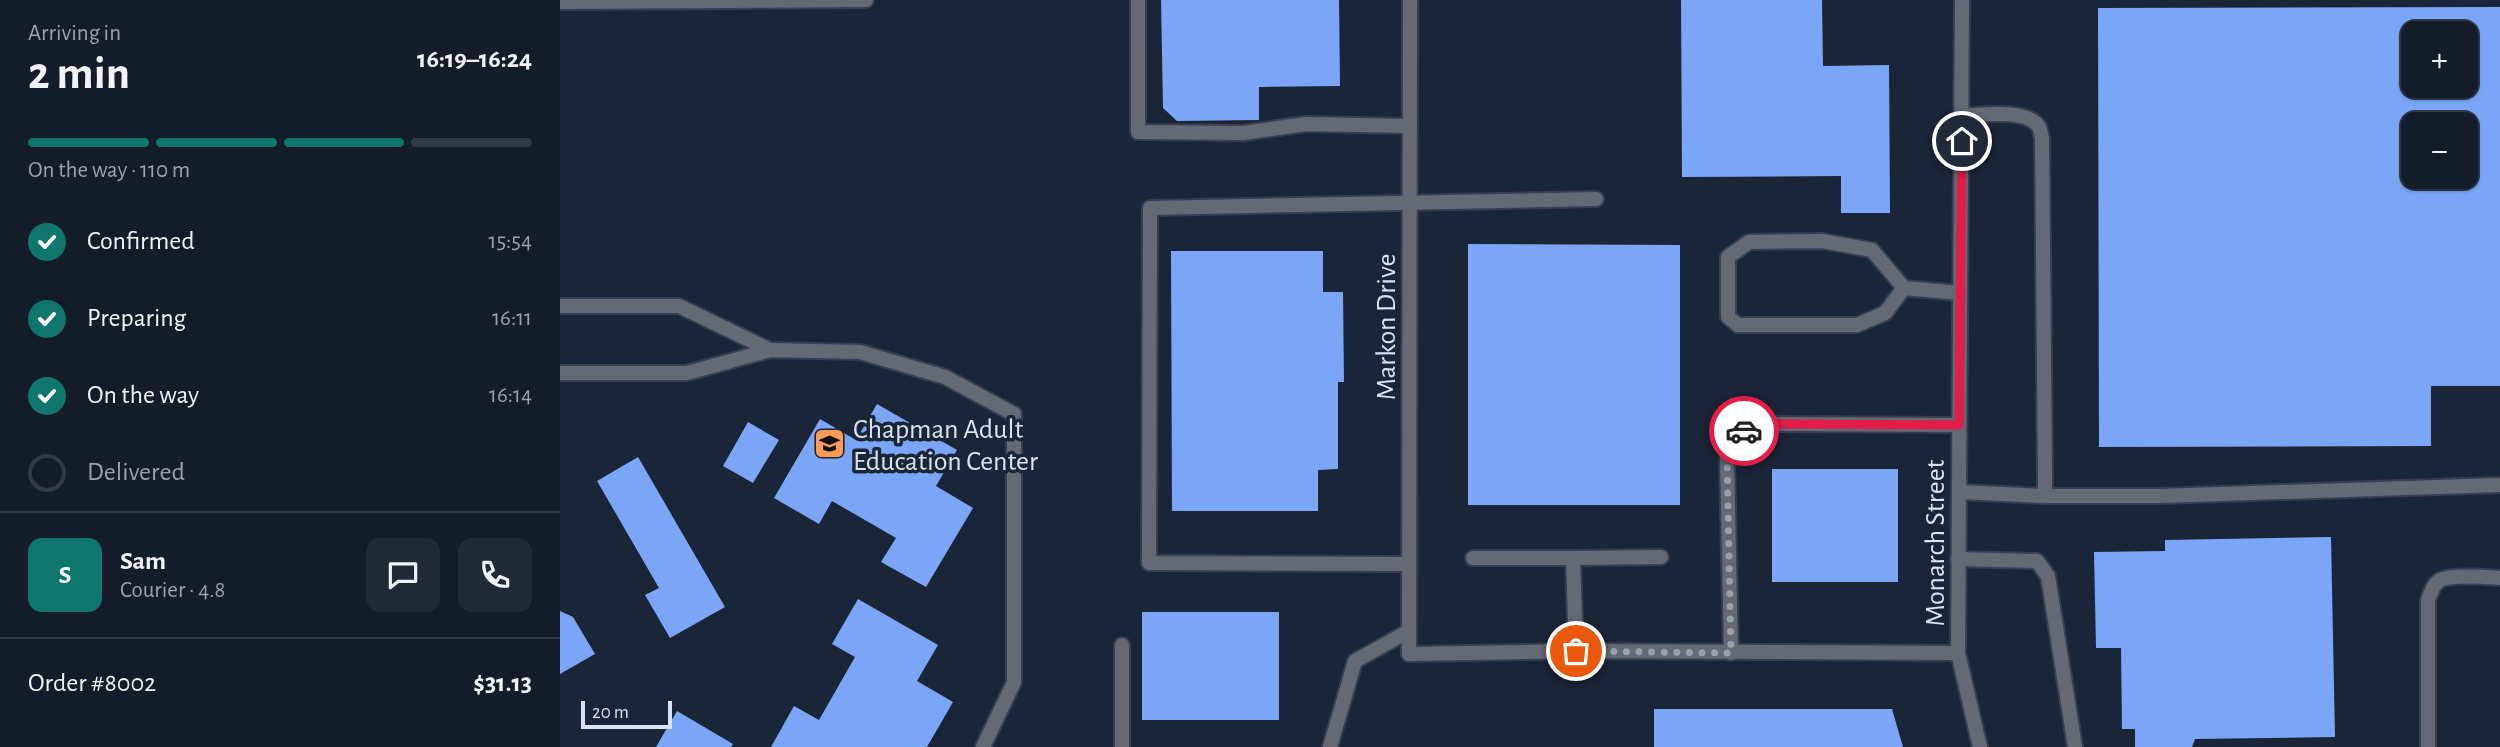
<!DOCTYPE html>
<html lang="en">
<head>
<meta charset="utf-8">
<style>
	:root { --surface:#141c2a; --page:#212936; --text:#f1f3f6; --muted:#9da1a8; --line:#333a47; --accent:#0f766e }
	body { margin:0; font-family:"Alegreya Sans",sans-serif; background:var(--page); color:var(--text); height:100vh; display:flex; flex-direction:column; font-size:26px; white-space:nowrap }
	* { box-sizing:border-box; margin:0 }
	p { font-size:23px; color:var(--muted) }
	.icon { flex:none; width:38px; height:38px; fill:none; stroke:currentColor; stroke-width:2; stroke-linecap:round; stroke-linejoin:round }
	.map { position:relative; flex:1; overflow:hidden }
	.panel { display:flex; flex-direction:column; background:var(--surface); width:560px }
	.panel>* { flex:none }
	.fabs { position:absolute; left:1841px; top:21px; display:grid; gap:14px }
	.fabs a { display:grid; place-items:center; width:77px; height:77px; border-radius:14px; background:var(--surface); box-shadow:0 2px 5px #0004,0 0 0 2px var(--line); font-size:35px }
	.scale { position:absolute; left:21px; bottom:18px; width:91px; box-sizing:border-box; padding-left:7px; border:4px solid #dbe2ef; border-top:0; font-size:19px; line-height:24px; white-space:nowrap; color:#dbe2ef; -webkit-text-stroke:5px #1b2538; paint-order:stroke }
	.pin { position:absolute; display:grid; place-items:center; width:60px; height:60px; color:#fff; margin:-30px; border:4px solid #fff; border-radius:50%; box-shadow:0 2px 7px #0007 }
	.courier { position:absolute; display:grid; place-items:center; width:70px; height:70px; margin:-35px; border:5px solid #e11d48; border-radius:50%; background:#fff; color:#222; box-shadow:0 2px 9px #0007 }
	.overview em { font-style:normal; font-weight:600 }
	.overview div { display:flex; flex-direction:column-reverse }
	.overview { display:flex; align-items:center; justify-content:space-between; height:119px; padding:0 28px }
	h1 { font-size:46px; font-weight:600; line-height:52px }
	.bar { display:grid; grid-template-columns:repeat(4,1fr); gap:10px 7px; align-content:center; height:84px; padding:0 28px }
	.bar i { height:9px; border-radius:5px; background:var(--line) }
	.bar .selected { background:var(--accent) }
	.bar p { grid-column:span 4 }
	.line { display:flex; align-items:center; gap:18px; padding:0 28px; border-top:2px solid var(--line) }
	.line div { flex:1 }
	.round { display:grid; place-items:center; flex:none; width:74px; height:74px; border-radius:14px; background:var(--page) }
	ol { padding:0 28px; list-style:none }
	li { display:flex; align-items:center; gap:21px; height:77px }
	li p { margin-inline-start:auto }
	li .icon { padding:7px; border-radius:50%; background:var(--accent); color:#fff; stroke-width:4 }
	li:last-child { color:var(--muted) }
	li i { width:38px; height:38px; border:4px solid var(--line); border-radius:50% }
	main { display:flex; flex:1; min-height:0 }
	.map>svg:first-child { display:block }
	.building { fill:#7ba6f7; fill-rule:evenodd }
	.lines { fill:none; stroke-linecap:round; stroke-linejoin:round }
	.lane-casing { stroke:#363f52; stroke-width:18 }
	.street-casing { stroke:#363f52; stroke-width:18 }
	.lane { stroke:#646974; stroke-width:14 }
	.street { stroke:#646974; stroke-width:14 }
	.done { stroke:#98a0af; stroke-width:7; stroke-dasharray:0 12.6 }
	.route { stroke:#e11d48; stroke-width:9 }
	.labels { text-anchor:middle; stroke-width:7; stroke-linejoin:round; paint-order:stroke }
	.street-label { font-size:28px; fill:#dbe2ef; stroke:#1b2538 }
	.poi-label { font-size:28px; fill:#dbe2ef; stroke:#1b2538; text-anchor:start }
</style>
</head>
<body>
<main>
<section class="panel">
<div class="overview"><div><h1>2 min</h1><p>Arriving in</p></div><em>16:19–16:24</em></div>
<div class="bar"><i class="selected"></i><i class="selected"></i><i class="selected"></i><i></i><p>On the way · 110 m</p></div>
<ol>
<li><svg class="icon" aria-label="check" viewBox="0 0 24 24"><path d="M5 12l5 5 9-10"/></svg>Confirmed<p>15:54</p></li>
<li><svg class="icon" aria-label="check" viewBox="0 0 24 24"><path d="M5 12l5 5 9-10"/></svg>Preparing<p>16:11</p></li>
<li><svg class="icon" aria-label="check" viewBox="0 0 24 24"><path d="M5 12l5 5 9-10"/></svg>On the way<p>16:14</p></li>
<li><i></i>Delivered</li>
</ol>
<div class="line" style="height:126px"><b class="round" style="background:var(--accent);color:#fff">S</b><div><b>Sam</b><p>Courier · 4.8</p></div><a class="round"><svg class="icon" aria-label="chat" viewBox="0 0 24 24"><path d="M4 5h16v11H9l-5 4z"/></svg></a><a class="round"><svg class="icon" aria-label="phone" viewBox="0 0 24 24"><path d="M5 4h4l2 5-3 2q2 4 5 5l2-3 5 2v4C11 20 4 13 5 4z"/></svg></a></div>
<div class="line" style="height:91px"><div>Order #8002</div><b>$31.13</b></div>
</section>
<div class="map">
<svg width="1940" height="747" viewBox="0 0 1940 747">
	<rect width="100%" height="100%" fill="#1b2538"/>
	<g class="building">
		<path d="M601,0H779L780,86L699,87V120L617,121L603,108Z"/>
		<path d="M1121,0H1262L1263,66L1329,65L1330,213H1281V176L1122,177Z"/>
		<path d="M1940,7V386H1871V446L1539,447L1538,8ZM1853,33H1906V86H1853ZM1853,124H1906V177H1853Z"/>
		<path d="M908,244L1120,245V505H908Z"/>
		<path d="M611,251H763V292H783L784,382H778V469L758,470V511H612Z"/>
		<path d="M317,404L397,450L376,486L413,508L366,587L321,562L336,538L272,501L259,524L214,498L260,419L296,440Z"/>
		<path d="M188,422L219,440L193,483L163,466Z"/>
		<path d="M78,457L165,607L110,638L85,595L99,588L37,481Z"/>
		<rect x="1212" y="469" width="126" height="113"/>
		<path d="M1771,537L1775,737L1635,739L1632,747H1575V729H1562L1561,648H1536L1534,552L1605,551V540Z"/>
		<path d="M298,599L378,645L357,681L393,702L367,747H211L234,706L259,720L295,657L272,644Z"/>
		<path d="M0,611L13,617L35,654L0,674Z"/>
		<rect x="582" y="612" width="137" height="108"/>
		<path d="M1094,709H1332L1343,747H1094Z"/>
		<path d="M117,711L173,744L171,747H96Z"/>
	</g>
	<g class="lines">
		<defs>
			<g id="lane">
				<path d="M578,0V132L683,133L746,124L850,126"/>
				<path d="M0,2L306,0"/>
				<path d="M1344,288L1325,313L1297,325H1178L1168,317V257L1189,242L1262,241L1312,250L1344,288L1400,293"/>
				<path d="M0,306H119L210,350"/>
				<path d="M0,373H127L210,350L300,352L385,377L454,414V682L423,747"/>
				<path d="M1399,492L1485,496V476L1482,138C1481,135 1481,131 1479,127C1467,108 1421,115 1402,116"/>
				<path d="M1485,496H1599L1938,485"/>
				<path d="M913,558H1013"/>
				<path d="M1398,559L1477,561L1488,576L1515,747"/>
				<path d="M849,564L589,563L590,208L1036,199"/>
				<path d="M1016,651L1013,558L1101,557"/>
				<path d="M1171,653L1167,458C1177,431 1184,428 1212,424L1399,425"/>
				<path d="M562,747V645"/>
				<path d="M770,747L795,661L849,631"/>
				<path d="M1868,747V600C1871,593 1873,584 1880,580C1892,574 1927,577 1940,578"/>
			</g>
			<g id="street">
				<path d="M850,0L849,654L1016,651L1398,653"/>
				<path d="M1402,0L1398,653L1420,747"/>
			</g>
		</defs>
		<use href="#lane" class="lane-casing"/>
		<use href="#street" class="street-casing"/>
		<use href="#lane" class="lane"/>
		<use href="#street" class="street"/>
	</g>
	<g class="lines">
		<path class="done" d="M1016,651L1171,653L1167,458L1174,438L1184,431"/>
		<path class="route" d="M1184,431L1189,427L1212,424L1399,425L1402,141"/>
	</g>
	<defs>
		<symbol id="school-square" viewBox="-11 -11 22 22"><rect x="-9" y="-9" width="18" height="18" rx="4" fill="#ff9b59" stroke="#1b2538"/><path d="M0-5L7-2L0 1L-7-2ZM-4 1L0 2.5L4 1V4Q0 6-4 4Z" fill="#111"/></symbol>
	</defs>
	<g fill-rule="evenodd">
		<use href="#school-square" x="252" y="426" width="35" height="35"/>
	</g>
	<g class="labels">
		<g class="street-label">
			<text transform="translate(825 327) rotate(-90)" y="10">Markon Drive</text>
			<text transform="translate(1374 543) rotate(-90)" y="10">Monarch Street</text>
		</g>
		<g class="poi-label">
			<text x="293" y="438">Chapman Adult<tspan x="293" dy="32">Education Center</tspan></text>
		</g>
	</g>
</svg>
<div class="fabs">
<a>+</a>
<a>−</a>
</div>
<div class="scale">20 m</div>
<div class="pin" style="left:1016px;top:651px;background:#ea580c"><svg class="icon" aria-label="bag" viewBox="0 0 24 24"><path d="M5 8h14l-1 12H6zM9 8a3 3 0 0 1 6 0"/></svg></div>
<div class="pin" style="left:1402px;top:141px;background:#1f2937"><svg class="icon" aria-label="home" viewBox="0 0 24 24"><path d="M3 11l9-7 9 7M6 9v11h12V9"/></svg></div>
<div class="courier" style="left:1184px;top:431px"><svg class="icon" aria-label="car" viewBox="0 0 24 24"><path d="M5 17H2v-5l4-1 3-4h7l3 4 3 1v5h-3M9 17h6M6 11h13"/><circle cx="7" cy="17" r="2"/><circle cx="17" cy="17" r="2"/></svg></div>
</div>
</main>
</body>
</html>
